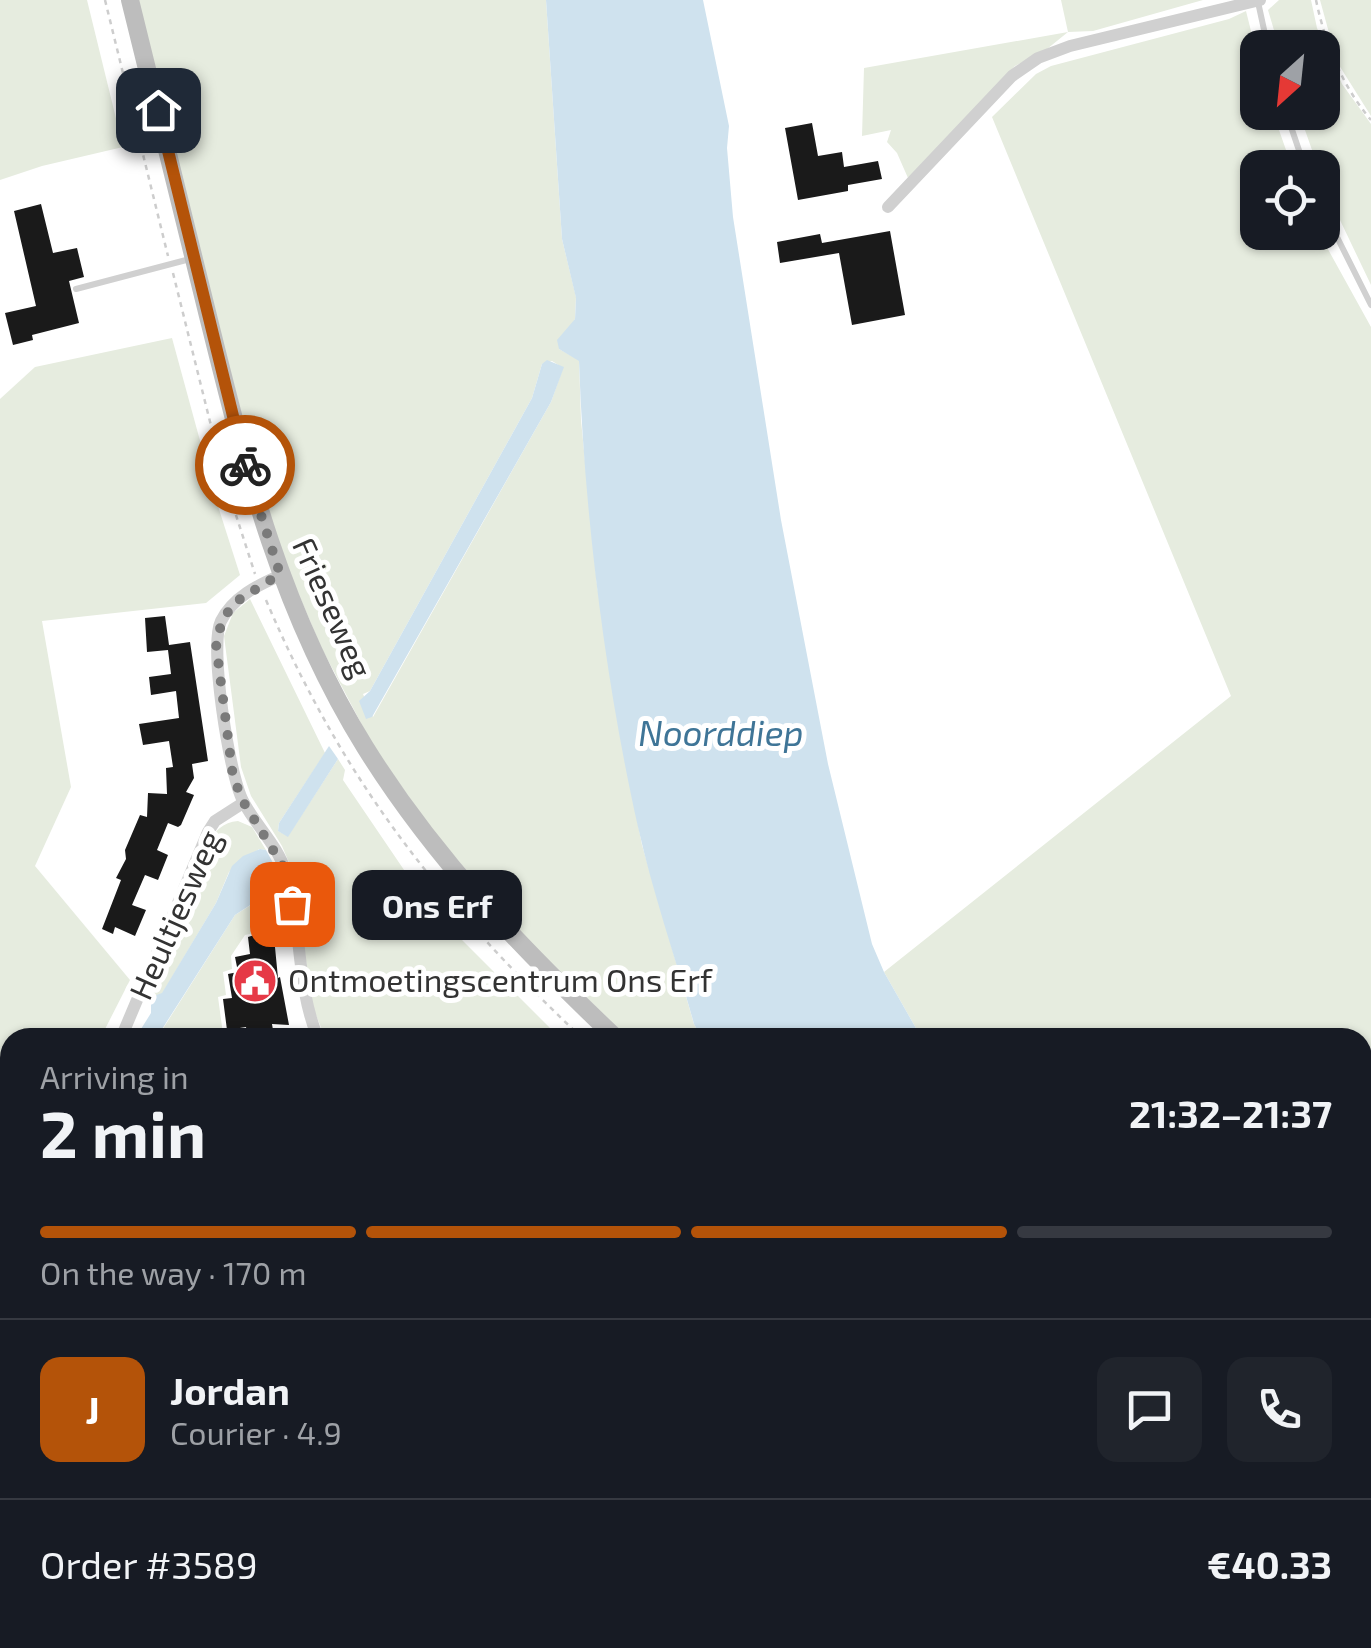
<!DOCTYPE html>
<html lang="en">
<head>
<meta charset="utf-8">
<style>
	:root { --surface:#171b24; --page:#20242c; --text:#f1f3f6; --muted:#9ea1a6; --line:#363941; --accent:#b45309 }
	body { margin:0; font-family:"Exo 2",sans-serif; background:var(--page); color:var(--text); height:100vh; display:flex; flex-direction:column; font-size:38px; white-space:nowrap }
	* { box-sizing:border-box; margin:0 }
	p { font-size:32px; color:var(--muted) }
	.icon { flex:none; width:55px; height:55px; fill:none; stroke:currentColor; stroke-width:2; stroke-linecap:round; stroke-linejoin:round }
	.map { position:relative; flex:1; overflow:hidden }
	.panel { position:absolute; left:0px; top:1028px; width:1372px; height:622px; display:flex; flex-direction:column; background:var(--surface); border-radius:30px 30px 0 0; box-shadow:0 2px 8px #0004 }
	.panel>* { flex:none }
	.needle { width:65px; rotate:207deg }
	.buttons { position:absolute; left:1240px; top:30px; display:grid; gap:20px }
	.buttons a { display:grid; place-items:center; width:100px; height:100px; border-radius:20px; background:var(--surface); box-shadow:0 2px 8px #0004; font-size:50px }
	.pin { position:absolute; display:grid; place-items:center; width:85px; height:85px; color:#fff; margin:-42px; border-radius:20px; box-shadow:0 5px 15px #0006 }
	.courier { position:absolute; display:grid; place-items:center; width:100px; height:100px; margin:-50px; border:8px solid #b45309; border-radius:50%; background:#fff; color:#222; box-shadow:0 2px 12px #0007 }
	.bubble { position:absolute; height:70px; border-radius:20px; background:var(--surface); box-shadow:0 2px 8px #0004; font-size:32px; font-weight:700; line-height:70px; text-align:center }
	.headline em { font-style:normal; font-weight:700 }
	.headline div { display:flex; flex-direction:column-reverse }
	.headline { display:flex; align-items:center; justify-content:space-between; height:170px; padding:0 40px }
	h1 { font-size:65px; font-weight:700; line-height:75px }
	.bar { display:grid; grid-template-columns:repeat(4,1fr); gap:15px 10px; align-content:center; height:120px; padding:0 40px }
	.bar i { height:12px; border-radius:8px; background:var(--line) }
	.bar .selected { background:var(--accent) }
	.bar p { grid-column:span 4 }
	.line { display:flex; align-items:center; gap:25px; padding:0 40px; border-top:2px solid var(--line) }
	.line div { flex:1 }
	.round { display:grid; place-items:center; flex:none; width:105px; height:105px; border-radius:20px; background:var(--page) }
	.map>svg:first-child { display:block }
	.green { fill:#e6ecdf; fill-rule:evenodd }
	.water { fill:#cfe2ee }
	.building { fill:#1a1a1a }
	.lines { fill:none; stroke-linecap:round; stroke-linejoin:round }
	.path { stroke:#cdcdcd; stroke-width:2.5; stroke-dasharray:5 5; stroke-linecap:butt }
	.lane { stroke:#d0d0d0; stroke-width:6 }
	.street { stroke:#d0d0d0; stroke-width:12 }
	.secondary { stroke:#bdbdbd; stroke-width:18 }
	.done { stroke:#7a7a7a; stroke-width:10; stroke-dasharray:0 18 }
	.route { stroke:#b45309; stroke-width:12 }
	.labels { text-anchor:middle; stroke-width:10; stroke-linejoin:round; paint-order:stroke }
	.street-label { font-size:32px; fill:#333; stroke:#fff }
	.poi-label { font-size:32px; fill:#333; stroke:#fff; text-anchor:start }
	.water-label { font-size:35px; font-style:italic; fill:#3f7597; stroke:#fff }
</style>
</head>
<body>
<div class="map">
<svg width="1371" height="1648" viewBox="0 0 1371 1648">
	<rect width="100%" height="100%" fill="#fff"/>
	<g class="green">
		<path d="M0,0H87L123,147L42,166L0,180Z"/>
		<path d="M134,0H546L562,239L576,297L575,319L559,349L579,360L581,420L597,585L618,722L642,845L694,1024L701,1037H627L525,937L434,833L372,744L321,647L272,531ZM552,361L563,368L551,402L373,717L363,694L370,691L532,398L542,364Z"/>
		<path d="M1061,0H1203L1093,31L1068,32L1047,49L1015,66L908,178L897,153L887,142L891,130L862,136L864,68L1068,32Z"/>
		<path d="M1279,0H1311L1317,28L1342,84L1371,124V285L1329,197L1322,168L1318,167L1299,113L1322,112V48L1279,47L1268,10Z"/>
		<path d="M1320,0H1371V116L1337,62Z"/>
		<path d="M1246,11L1257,55L1258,112L1273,113L1292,167L1258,168V232L1319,233L1371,327V1414L1363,1420L1362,1038L921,1037L884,972L1231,696L992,117L1036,74L1051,66L1229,19Z"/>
		<path d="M172,338L217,503L240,575L206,603L42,621L71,787L35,866L130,980L101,1037L10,1038V1188L0,1205V399L35,367Z"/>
		<path d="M250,599L325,753L279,823L278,831L288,836L338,759L345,770L343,780L419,892L450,928L559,1037H325L313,1008L293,872L282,846L251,796L241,767L224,636L233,613Z"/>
		<path d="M238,821L252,827L266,850L259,849L229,872L216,903L162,994L151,997L145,993L182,908L192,910L201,888L192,883C202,859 208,823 238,821Z"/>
		<path d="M272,861L284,883L290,926L245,935L231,956L232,969L223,972L226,995L218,997L223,1034H233L235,1037L157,1038L235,915L262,898L272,879Z"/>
		<path d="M10,1267V1640H596L589,1648H0V1283Z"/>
		<path d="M627,1640H1212L1220,1648H619Z"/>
	</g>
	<g class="water">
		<path d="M546,0H703L729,126L727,148L733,217L781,520L828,764L872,944L884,972L921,1037H701L694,1024C676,959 653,894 638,827C605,680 584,511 579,361L559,349L557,340L575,319L576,298L562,239Z"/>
		<path d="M547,360L564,367L551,402L372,717L366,719L359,701L370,691L532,398L542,364Z"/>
		<path d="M329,746L338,759L288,837L278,831L279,823Z"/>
		<path d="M260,849L266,850L272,861V879L261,898L235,915L157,1037H136L151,1013V997L162,993L216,903L232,866L243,856Z"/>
		<path d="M1363,1532L1371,1540V1648H1302L1293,1640H1362Z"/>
	</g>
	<g class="building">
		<path d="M812,123L818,156L842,152L844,167L878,161L882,179L848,185V191L798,200L785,128Z"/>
		<path d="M41,204L53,253L77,248L84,277L69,281L79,323L32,335L33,340L13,345L5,313L36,306L14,211Z"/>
		<path d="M890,231L905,315L852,325L839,253L780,263L777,242L820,234L822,243Z"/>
		<path d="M165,616L169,645L190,642L208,761L192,764L194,778L186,792L194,795L181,825L178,827L168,823L157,850L168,855L158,880L145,875L132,905L146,910L135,936L115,927L113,934L102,929L121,880L116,878L126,859L125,850L140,815L147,817L148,793L167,794L166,768L173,767L169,741L143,745L139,724L179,718L176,691L151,695L149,677L171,674L168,650L147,652L145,618Z"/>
		<path d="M264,932L274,937L278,978L280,977L289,1025L272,1024L273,1030L247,1033L246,1027L227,1030L223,999L232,998L228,974L238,972L235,957L250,954L248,937Z"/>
	</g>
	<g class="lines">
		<g class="path">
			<path d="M105,0L168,256"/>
			<path d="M1316,0C1325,43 1342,86 1371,120"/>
			<path d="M173,273L224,478L255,574"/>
			<path d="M266,600C344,783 439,902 582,1038"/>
			<path d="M1229,1640L1238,1648"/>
		</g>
		<g class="lane">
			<path d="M1258,2L1268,48"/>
			<path d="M1286,112L1305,168"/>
			<path d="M1322,207L1371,305"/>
			<path d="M76,289L190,259"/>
		</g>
		<g class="street">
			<path d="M888,207L1012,76L1038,58L1070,46L1260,0"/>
			<path d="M281,575C258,585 233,597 221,621C209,646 229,774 243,801C255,825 278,845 286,873C302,926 296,986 318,1038"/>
			<path d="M121,1038L208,832L215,821L243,803"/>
			<path d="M0,1237L10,1221"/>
		</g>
		<g class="secondary">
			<path d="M130,0C156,105 182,210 208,316C246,469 280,610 365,747C434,858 521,948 616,1038"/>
			<path d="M1262,1640L1271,1648"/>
		</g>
	</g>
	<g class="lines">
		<path class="done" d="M245,465L280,574L234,603L222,621L216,644L233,777L244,803L286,871L292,904"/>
		<path class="route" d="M158,110L245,465"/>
	</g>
	<defs>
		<symbol id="civic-disc" viewBox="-11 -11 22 22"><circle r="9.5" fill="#e63946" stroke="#fff"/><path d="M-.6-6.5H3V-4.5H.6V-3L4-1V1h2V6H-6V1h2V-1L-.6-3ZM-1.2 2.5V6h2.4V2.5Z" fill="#fff"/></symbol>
	</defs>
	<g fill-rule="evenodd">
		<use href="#civic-disc" x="230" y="956" width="50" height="50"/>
	</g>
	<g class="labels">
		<g class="street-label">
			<text transform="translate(332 608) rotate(66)" y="11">Frieseweg</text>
			<text transform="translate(176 915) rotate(-66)" y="11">Heultjesweg</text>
		</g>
		<g class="poi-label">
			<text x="288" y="992">Ontmoetingscentrum Ons Erf</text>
		</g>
		<g class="water-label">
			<text x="721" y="746">Noorddiep</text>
		</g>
	</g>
</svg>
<div class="buttons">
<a><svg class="needle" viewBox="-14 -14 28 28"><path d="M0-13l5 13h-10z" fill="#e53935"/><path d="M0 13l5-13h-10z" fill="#9ea1a6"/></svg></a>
<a><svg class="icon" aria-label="locate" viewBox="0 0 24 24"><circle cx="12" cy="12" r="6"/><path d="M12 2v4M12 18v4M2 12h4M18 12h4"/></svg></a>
</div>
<div class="pin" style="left:292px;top:904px;background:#ea580c"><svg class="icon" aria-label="bag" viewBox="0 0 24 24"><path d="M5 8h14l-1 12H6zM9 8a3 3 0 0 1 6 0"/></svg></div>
<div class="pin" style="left:158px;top:110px;background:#1f2937"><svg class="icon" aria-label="home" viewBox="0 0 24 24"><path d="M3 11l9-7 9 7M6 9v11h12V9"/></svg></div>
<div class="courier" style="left:245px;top:465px"><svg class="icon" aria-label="bike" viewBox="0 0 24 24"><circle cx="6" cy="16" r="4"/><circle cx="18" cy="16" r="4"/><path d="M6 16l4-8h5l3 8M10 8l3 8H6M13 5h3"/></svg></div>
<div class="bubble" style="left:352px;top:870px;width:170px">Ons Erf</div>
<section class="panel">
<div class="headline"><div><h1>2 min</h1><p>Arriving in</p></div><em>21:32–21:37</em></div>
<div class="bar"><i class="selected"></i><i class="selected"></i><i class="selected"></i><i></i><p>On the way · 170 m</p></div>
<div class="line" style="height:180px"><b class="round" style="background:var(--accent);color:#fff">J</b><div><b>Jordan</b><p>Courier · 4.9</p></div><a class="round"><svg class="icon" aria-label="chat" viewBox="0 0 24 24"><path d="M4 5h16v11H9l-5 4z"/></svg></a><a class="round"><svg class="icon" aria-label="phone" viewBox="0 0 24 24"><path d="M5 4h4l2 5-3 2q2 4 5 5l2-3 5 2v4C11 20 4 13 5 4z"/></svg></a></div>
<div class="line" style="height:130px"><div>Order #3589</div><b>€40.33</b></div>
</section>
</div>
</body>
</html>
